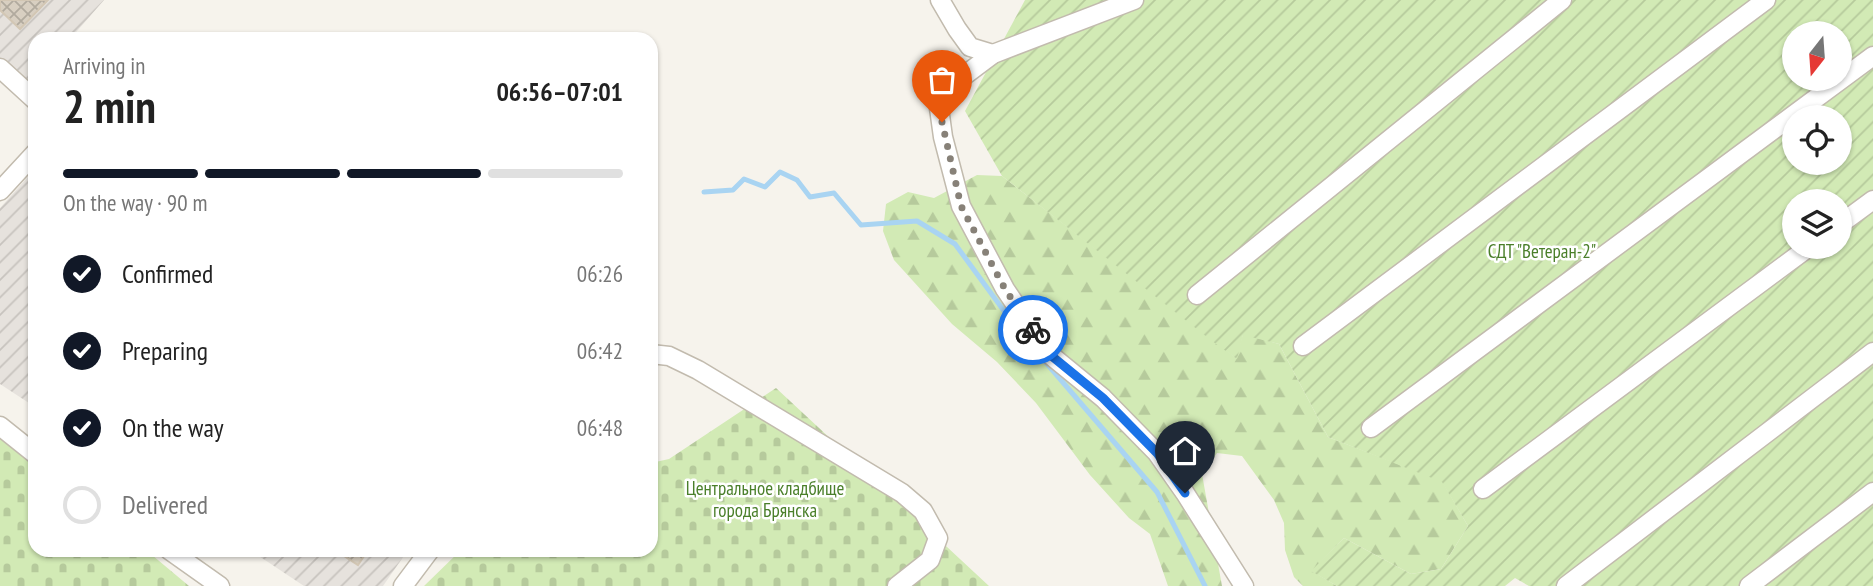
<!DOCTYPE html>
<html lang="en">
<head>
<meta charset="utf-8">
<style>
	:root { --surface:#fff; --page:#f6f6f6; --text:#222; --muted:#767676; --line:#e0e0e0; --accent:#111827 }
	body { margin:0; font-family:"PT Sans Narrow",sans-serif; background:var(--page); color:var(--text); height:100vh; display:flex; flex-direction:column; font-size:26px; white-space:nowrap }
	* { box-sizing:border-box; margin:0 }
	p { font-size:23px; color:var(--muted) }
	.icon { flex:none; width:38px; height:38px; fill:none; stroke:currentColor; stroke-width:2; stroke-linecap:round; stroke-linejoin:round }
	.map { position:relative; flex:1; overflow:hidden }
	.details { position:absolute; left:28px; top:32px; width:630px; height:525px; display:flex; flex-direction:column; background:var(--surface); border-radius:21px; box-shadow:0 2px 5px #0004 }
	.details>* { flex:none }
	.needle { width:46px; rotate:197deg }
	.buttons { position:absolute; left:1782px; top:21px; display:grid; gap:14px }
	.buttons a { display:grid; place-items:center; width:70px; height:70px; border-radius:50%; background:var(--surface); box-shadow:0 2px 5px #0004; font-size:35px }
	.pin { position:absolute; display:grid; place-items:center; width:60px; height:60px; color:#fff; margin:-72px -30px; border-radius:50% 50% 50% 0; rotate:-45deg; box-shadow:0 0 7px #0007 }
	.pin .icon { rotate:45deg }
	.courier { position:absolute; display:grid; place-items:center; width:70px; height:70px; margin:-35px; border:5px solid #1a73e8; border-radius:50%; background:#fff; color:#222; box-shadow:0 2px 9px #0007 }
	.head em { font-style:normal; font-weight:700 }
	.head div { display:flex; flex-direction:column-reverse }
	.head { display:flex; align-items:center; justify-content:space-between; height:119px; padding:0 35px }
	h1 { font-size:46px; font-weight:700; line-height:52px }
	.bar { display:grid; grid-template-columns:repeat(4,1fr); gap:10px 7px; align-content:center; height:84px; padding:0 35px }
	.bar i { height:9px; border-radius:5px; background:var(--line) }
	.bar .active { background:var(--accent) }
	.bar p { grid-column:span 4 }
	ol { padding:0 35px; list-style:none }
	li { display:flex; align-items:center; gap:21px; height:77px }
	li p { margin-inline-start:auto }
	li .icon { padding:7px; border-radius:50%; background:var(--accent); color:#fff; stroke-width:4 }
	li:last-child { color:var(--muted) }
	li i { width:38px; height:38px; border:4px solid var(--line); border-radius:50% }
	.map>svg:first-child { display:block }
	.industrial { fill:url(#industrial-furrows) }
	.forest { fill:url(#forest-firs) }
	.cemetery { fill:url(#cemetery-stones) }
	.garden { fill:url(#garden-furrows); fill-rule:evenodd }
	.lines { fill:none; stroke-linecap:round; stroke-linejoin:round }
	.stream { stroke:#a9d4f2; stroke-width:5 }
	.building { fill:url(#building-cross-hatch); stroke:#d3c7b4; stroke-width:2 }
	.minor-casing { stroke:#c2bbae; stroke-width:21 }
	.minor { stroke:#fff; stroke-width:18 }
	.done { stroke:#878178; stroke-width:7; stroke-dasharray:0 12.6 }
	.route { stroke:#1a73e8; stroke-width:9 }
	.labels { text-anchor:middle; stroke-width:5; stroke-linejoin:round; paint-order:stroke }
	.park-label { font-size:19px; fill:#4a7f2a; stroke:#fff }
</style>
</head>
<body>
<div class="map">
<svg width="1873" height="586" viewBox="0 0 1873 586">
	<defs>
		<pattern id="industrial-furrows" width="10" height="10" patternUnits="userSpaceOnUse" patternTransform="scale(1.75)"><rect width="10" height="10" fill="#e6e2dd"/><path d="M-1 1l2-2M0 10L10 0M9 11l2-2" fill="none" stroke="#c7c3be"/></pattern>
		<pattern id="forest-firs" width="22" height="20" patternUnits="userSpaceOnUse" patternTransform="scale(1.75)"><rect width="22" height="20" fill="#d2eab5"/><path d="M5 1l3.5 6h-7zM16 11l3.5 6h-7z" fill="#b6ca9c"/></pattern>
		<pattern id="cemetery-stones" width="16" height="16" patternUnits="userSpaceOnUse" patternTransform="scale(1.75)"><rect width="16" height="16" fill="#d2eab5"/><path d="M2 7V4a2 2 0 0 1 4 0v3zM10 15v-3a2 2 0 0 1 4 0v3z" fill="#b6ca9c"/></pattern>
		<pattern id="garden-furrows" width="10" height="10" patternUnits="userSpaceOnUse" patternTransform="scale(1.75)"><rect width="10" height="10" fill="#d2eab5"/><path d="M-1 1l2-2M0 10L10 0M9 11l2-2" fill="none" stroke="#b6ca9c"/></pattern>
		<pattern id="building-cross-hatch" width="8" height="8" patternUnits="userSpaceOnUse" patternTransform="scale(1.75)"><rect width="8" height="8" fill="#d8cfc1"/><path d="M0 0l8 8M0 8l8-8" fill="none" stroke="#b1aa9e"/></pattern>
	</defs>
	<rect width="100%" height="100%" fill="#f6f3ec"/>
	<g class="industrial">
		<path d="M0,0H104L71,38H35V77L24,88L0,68Z"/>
		<path d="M35,169V407L0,384V208Z"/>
		<path d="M250,550H408L383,586H304Z"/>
	</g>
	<path class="forest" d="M977,175L1002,176L1236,358L1243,334L1279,344L1328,437L1442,481L1468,526L1441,569L1411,574L1344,538L1312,571L1337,586H1303L1294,577L1285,550L1284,523L1274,500L1242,456L1217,453L1202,474L1222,586H1168L1150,534L1129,518L1090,475L1036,403L997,362L952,324L894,260L883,231L886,204L908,192L934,198Z"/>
	<g class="cemetery">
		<path d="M776,388L989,586H424L461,550H651V463L669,459Z"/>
		<path d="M0,426L35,456V550H146L189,586H0Z"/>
	</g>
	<path class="garden" d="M1025,0H1873V586H1529L1515,578L1505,586H1337L1311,571L1344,538L1411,574L1441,569L1468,526L1442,482L1328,437L1279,344L1243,335L1237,359L1212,341L1002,176L965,111ZM1794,33H1839V79H1794ZM1794,117H1839V163H1794ZM1794,201H1839V247H1794Z"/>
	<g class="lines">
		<path class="stream" d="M704,192L733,190L744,179L765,187L780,172L797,180L810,197L834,193L861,225L917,221L955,244L1018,330L1157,492L1205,586"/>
	</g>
	<g class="building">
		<path d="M0,0H48L20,29L0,10Z"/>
		<path d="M335,550H368L358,565Z"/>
	</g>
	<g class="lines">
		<defs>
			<g id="minor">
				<path d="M940,0L957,29L970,47L993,54"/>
				<path d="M1134,0L993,54L949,87L939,108L943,137L961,206L1005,289L1048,353L1103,398L1157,453L1185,493L1244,586"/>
				<path d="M0,68L35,100"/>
				<path d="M0,191L35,153"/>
				<path d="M1839,225L1873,200"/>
				<path d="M1197,295L1562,0"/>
				<path d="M1303,346L1766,0"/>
				<path d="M651,354L669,356L698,370L902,493L923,511L938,538L930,560L897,586"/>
				<path d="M0,426L35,454"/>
				<path d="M1371,428L1873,56"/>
				<path d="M1483,489L1809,247"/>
				<path d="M169,550L220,586"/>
				<path d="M403,586L430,550"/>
				<path d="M1566,586L1873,352"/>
				<path d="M1749,586L1873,492"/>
			</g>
		</defs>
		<use href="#minor" class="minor-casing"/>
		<use href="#minor" class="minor"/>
	</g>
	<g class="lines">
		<path class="done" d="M942,122L961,206L1005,289L1033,330"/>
		<path class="route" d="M1033,330L1048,353L1103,398L1157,453L1185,493"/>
	</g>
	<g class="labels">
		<g class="park-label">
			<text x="1542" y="258">СДТ "Ветеран-2"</text>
			<text x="765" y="495">Центральное кладбище<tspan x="765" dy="22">города Брянска</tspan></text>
		</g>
	</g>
</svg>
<div class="buttons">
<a><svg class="needle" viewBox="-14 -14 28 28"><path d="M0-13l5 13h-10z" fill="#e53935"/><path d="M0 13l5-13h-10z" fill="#767676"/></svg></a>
<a><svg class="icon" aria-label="locate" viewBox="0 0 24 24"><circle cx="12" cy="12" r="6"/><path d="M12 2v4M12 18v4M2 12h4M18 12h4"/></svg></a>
<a><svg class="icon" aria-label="layers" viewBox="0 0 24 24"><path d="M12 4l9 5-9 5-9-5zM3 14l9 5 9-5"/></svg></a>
</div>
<div class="pin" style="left:942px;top:122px;background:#ea580c"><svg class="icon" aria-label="bag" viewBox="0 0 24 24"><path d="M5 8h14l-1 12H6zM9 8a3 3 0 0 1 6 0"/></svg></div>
<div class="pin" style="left:1185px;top:493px;background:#1f2937"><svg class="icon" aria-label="home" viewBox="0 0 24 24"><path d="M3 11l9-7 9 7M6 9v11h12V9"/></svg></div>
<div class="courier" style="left:1033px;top:330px"><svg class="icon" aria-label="bike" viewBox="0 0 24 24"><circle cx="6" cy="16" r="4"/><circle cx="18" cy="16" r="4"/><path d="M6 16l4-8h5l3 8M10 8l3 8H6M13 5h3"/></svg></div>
<section class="details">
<div class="head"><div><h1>2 min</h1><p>Arriving in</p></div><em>06:56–07:01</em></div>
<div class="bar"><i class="active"></i><i class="active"></i><i class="active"></i><i></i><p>On the way · 90 m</p></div>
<ol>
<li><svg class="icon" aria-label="check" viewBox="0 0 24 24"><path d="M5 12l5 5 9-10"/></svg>Confirmed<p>06:26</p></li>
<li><svg class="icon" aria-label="check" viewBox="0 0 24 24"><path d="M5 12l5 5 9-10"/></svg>Preparing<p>06:42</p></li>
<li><svg class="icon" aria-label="check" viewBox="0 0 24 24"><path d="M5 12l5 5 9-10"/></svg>On the way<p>06:48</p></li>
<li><i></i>Delivered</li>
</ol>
</section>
</div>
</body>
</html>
